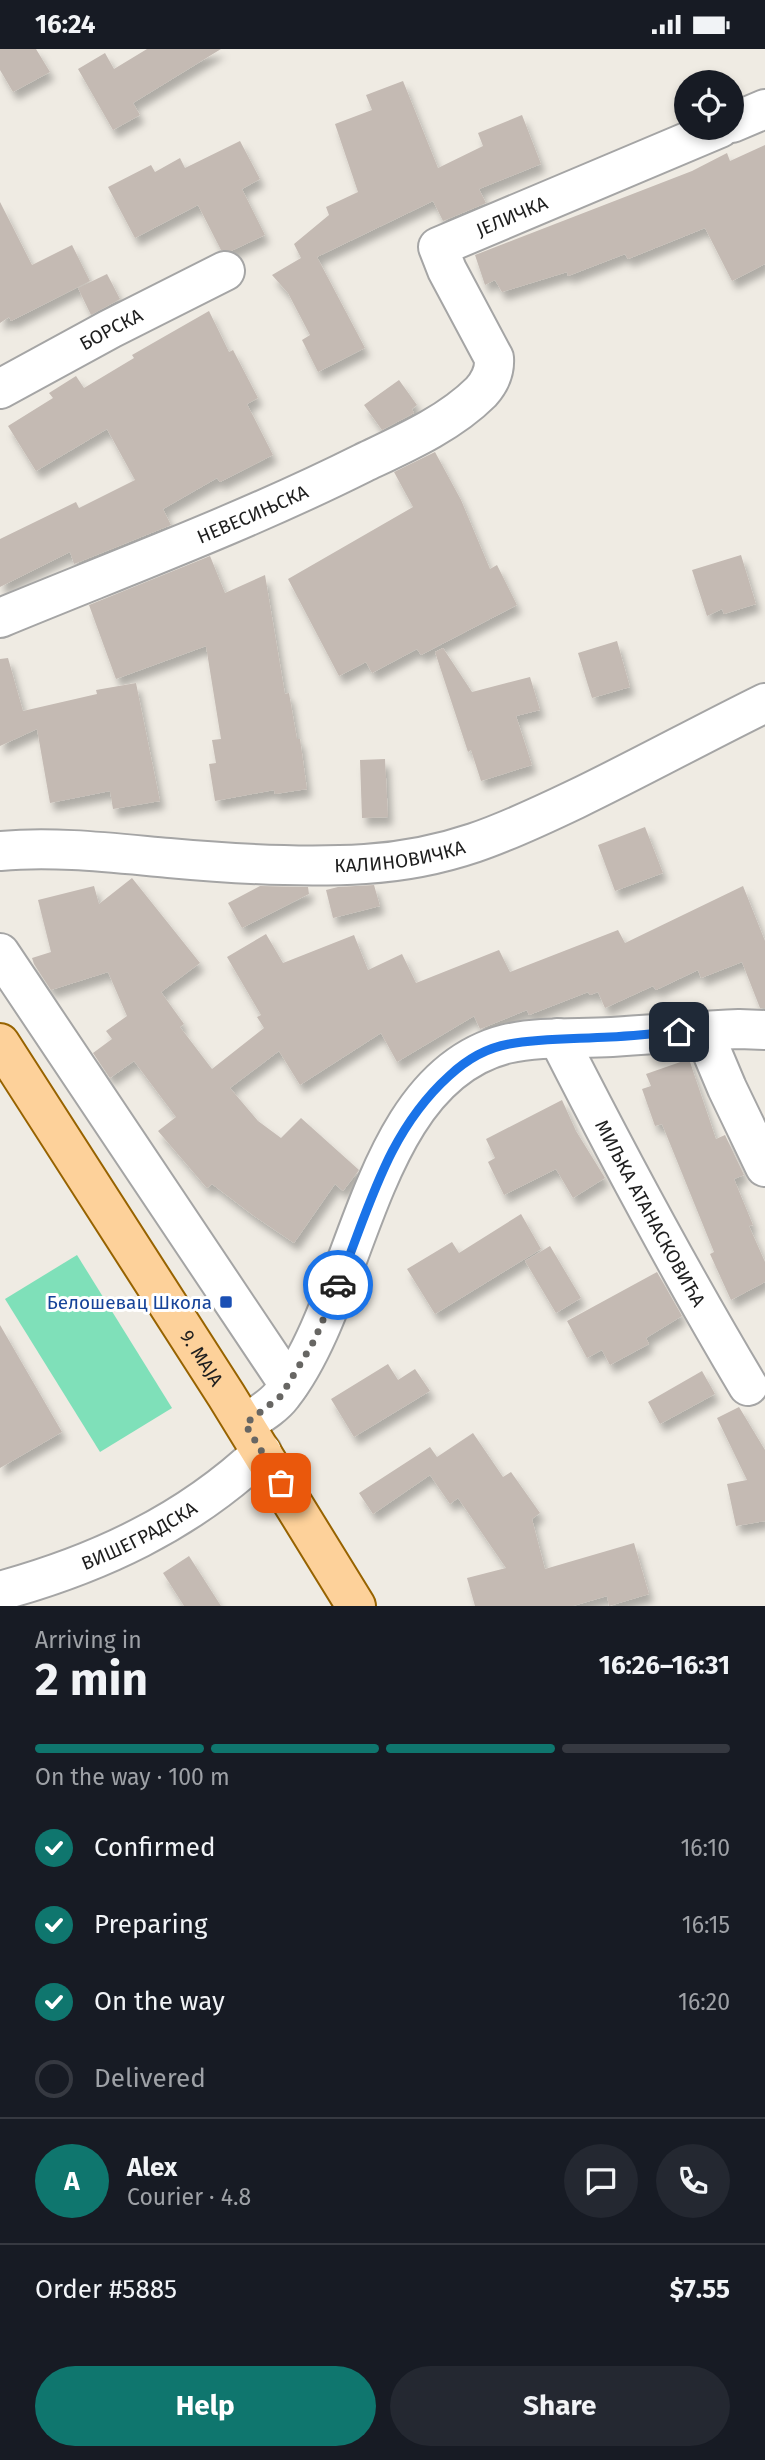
<!DOCTYPE html>
<html lang="en">
<head>
<meta charset="utf-8">
<style>
	:root { --surface:#171b24; --page:#242831; --text:#f1f3f6; --muted:#9ea1a6; --line:#363941; --accent:#0f766e }
	body { margin:0; font-family:"Fira Sans",sans-serif; background:var(--page); color:var(--text); height:100vh; display:flex; flex-direction:column; font-size:26px; white-space:nowrap }
	* { box-sizing:border-box; margin:0 }
	p { font-size:23px; color:var(--muted) }
	.icon { flex:none; width:38px; height:38px; fill:none; stroke:currentColor; stroke-width:2; stroke-linecap:round; stroke-linejoin:round }
	.map { position:relative; height:1557px; overflow:hidden }
	.drawer { display:flex; flex-direction:column; background:var(--surface); flex:1 }
	.drawer>* { flex:none }
	.tools { position:absolute; left:674px; top:21px; display:grid; gap:14px }
	.tools a { display:grid; place-items:center; width:70px; height:70px; border-radius:50%; background:var(--surface); box-shadow:0 4px 10px #0003; font-size:35px }
	.pin { position:absolute; display:grid; place-items:center; width:60px; height:60px; color:#fff; margin:-30px; border-radius:14px; box-shadow:0 4px 10px #0006 }
	.courier { position:absolute; display:grid; place-items:center; width:70px; height:70px; margin:-35px; border:5px solid #1a73e8; border-radius:50%; background:#fff; color:#222; box-shadow:0 2px 9px #0007 }
	.head em { font-style:normal; font-weight:700 }
	.head div { display:flex; flex-direction:column-reverse }
	.head { display:flex; align-items:center; justify-content:space-between; height:119px; padding:0 35px }
	h1 { font-size:46px; font-weight:700; line-height:52px }
	.bar { display:grid; grid-template-columns:repeat(4,1fr); gap:10px 7px; align-content:center; height:84px; padding:0 35px }
	.bar i { height:9px; border-radius:5px; background:var(--line) }
	.bar .active { background:var(--accent) }
	.bar p { grid-column:span 4 }
	.line { display:flex; align-items:center; gap:18px; padding:0 35px; border-top:2px solid var(--line) }
	.line div { flex:1 }
	.round { display:grid; place-items:center; flex:none; width:74px; height:74px; border-radius:37px; background:var(--page) }
	ol { padding:0 35px; list-style:none }
	li { display:flex; align-items:center; gap:21px; height:77px }
	li p { margin-inline-start:auto }
	li .icon { padding:7px; border-radius:50%; background:var(--accent); color:#fff; stroke-width:4 }
	li:last-child { color:var(--muted) }
	li i { width:38px; height:38px; border:4px solid var(--line); border-radius:50% }
	.action { display:flex; gap:14px; margin-top:auto; padding:14px 35px }
	.action a { flex:1; height:80px; border-radius:42px; background:var(--accent); color:#fff; font-size:28px; font-weight:700; line-height:80px; text-align:center }
	.action a+a { background:var(--page); color:var(--text) }
	.status { display:flex; justify-content:space-between; align-items:center; height:49px; padding:0 35px; background:var(--surface); direction:ltr }
	.status svg { height:19px; fill:currentColor }
	.map>svg:first-child { display:block }
	.pitch { fill:#7fe0b9 }
	.building { fill:#c4bab3; filter:url(#shadow) }
	.lines { fill:none; stroke-linecap:round; stroke-linejoin:round }
	.minor-casing { stroke:#a5a5a5; stroke-width:42 }
	.major-casing { stroke:#976300; stroke-width:42 }
	.minor { stroke:#fff; stroke-width:38 }
	.major { stroke:#fdd19a; stroke-width:38 }
	.done { stroke:#676663; stroke-width:7; stroke-dasharray:0 12.6 }
	.route { stroke:#1a73e8; stroke-width:9 }
	.transit-dot { fill:#1a4fb4; stroke:#fff; stroke-width:2.5 }
	.labels { text-anchor:middle; stroke-width:6; stroke-linejoin:round; paint-order:stroke }
	.street-label { font-size:19px; fill:#1e1e1e; stroke:#fff }
	.transit-label { font-size:19px; fill:#164399; stroke:#fff; text-anchor:end }
</style>
</head>
<body>
<div class="status"><b>16:24</b><svg viewBox="0 0 49 12"><path d="M0 12V9h3v3zM5 12V6h3v6zM10 12V3h3v9zM15 12V0h3v12zM26 1h20v11H26zM47 4h2v5h-2z"/></svg></div>
<div class="map">
<svg width="765" height="1557" viewBox="0 0 765 1557">
	<defs>
		<filter id="shadow"><feDropShadow dx="4.5" dy="8" stdDeviation="3.5" flood-color="#0004"/></filter>
	</defs>
	<rect width="100%" height="100%" fill="#efebe3"/>
	<path class="pitch" d="M77,1206L172,1359L100,1403L5,1250Z"/>
	<g class="building">
		<path d="M0,0H36L50,23L13,43L0,21Z"/>
		<path d="M147,0H221L133,54L140,66L113,81L78,20L105,4L114,20Z"/>
		<path d="M403,32L438,119L483,97L478,84L522,66L541,115L479,140L486,154L443,172L433,152L317,208L365,299L318,323L302,291L310,286L288,244L272,226L301,209L294,195L329,166L326,158L358,143L335,75L372,61L366,46Z"/>
		<path d="M240,92L260,130L242,140L265,186L231,202L221,201L198,156L135,189L108,138L151,116L155,123L180,109L185,119Z"/>
		<path d="M765,96V215L732,232L705,179L628,210L625,205L568,227L567,223L502,243L495,231L485,236L475,206L692,122L727,104L730,112Z"/>
		<path d="M0,153L32,216L72,196L90,232L11,272L9,268L0,274Z"/>
		<path d="M107,225L120,250L91,266L78,239Z"/>
		<path d="M209,262L229,303L233,301L258,349L247,355L273,406L220,433L217,429L163,460L171,476L74,515L70,503L0,538V490L76,453L79,459L135,431L107,380L36,422L8,377L53,349L49,344L76,327L84,339L134,309L132,306Z"/>
		<path d="M399,331L417,356L412,360L414,364L382,381L364,356Z"/>
		<path d="M435,403L461,451L490,520L497,516L517,556L421,606L417,600L372,624L366,613L339,627L288,530L413,458L394,423Z"/>
		<path d="M741,506L756,555L724,565L722,560L707,567L692,521Z"/>
		<path d="M210,507L225,544L265,526L285,645L289,644L297,690H300L307,740L275,745L274,741L215,752L209,715L216,714L212,691L221,690L206,597L116,630L89,556Z"/>
		<path d="M617,592L630,638L592,649L578,604Z"/>
		<path d="M443,599L472,643L530,628L540,661L516,667L532,716L481,732L471,701L468,703L435,603Z"/>
		<path d="M8,609L23,662L97,645L96,641L136,634L160,752L113,760L110,742L50,754L37,680L0,697V610Z"/>
		<path d="M385,710L388,768L362,769L360,711Z"/>
		<path d="M645,778L663,824L615,842L598,796Z"/>
		<path d="M132,829L200,914L161,943L184,975L180,978L212,1020L264,979L257,968L261,966L227,908L266,885L283,914L354,886L368,921L402,905L416,934L499,901L510,923L618,881L625,894L743,837L765,892V959H760L742,913L701,929L698,921L656,941L653,937L605,959L598,943L590,946L588,943L529,966L527,961L480,980L474,967L397,1013L381,984L300,1036L279,1002L230,1039L258,1072L281,1089L301,1069L359,1121L343,1142L335,1135L294,1194L254,1167L212,1135L207,1139L158,1082L176,1068L134,1012L110,1029L93,1004L112,990L106,982L127,967L108,923L51,941L34,915L32,909L51,903L38,851L94,837L99,855Z"/>
		<path d="M374,836L380,857L333,869L326,841L338,838Z"/>
		<path d="M260,837L308,838L309,845L242,879L228,854Z"/>
		<path d="M689,1010L716,1090L725,1086L744,1126L734,1130L753,1176L749,1177L765,1213V1233L731,1251L710,1205L714,1203L662,1075L655,1077L642,1040L651,1037L646,1025Z"/>
		<path d="M562,1051L576,1082L605,1129L573,1149L556,1120L504,1146L488,1113L495,1109L486,1090Z"/>
		<path d="M521,1165L541,1200L435,1265L407,1220L452,1193L459,1204Z"/>
		<path d="M550,1197L581,1249L556,1264L525,1212Z"/>
		<path d="M657,1223L682,1267L646,1289L649,1295L610,1316L602,1301L587,1309L567,1272Z"/>
		<path d="M0,1276L62,1383L0,1419Z"/>
		<path d="M388,1315L398,1331L415,1320L430,1342L354,1388L331,1350Z"/>
		<path d="M702,1322L715,1345L660,1375L648,1353Z"/>
		<path d="M739,1358L765,1401V1472L736,1477L727,1435L747,1431L717,1369Z"/>
		<path d="M473,1384L503,1428L511,1423L540,1464L532,1470L545,1520L634,1494L649,1545L609,1557L607,1547L573,1557H475L467,1529L506,1519L458,1449L450,1455L430,1426L373,1465L359,1444L430,1398L437,1408Z"/>
		<path d="M189,1507L221,1557H184L163,1524Z"/>
	</g>
	<g class="lines">
		<defs>
			<g id="minor">
				<path d="M732,74L765,60"/>
				<path id="s1" d="M0,340L110,280L225,222"/>
				<path id="s2" d="M0,569C121,519 245,473 363,414C403,395 449,375 481,343C490,333 495,322 494,309L447,221L438,198L720,79"/>
				<path id="s3" d="M0,802C56,797 113,804 169,809C234,815 300,819 365,815C448,810 503,785 576,750C640,719 702,685 765,654"/>
				<path d="M0,904L289,1336"/>
				<path d="M703,982L727,1039L765,1118"/>
				<path id="s4" d="M558,989C618,1107 680,1223 748,1337"/>
				<path d="M245,1375C257,1367 273,1358 282,1346C360,1247 368,1030 506,995C540,987 577,990 612,988C654,985 696,982 739,980L765,981"/>
				<path id="s5" d="M0,1542C98,1515 187,1474 262,1403"/>
			</g>
			<g id="major">
				<path id="s6" d="M0,994L226,1346L356,1557"/>
			</g>
		</defs>
		<use href="#minor" class="minor-casing"/>
		<use href="#major" class="major-casing"/>
		<use href="#minor" class="minor"/>
		<use href="#major" class="major"/>
	</g>
	<g class="lines">
		<path class="done" d="M281,1434L245,1375L281,1347L314,1292L338,1236"/>
		<path class="route" d="M338,1236C369,1161 386,1084 449,1027C466,1011 486,999 509,995C542,989 576,990 610,988C633,987 656,984 679,983"/>
	</g>
	<rect class="transit-dot" x="219" y="1246" width="14" height="14" rx="3.5"/>
	<g class="labels">
		<g class="street-label">
			<text dy="7" stroke="none"><textPath href="#s2" startOffset="775">ЈЕЛИЧКА</textPath></text>
			<text dy="7" stroke="none"><textPath href="#s1" startOffset="126">БОРСКА</textPath></text>
			<text dy="7" stroke="none"><textPath href="#s2" startOffset="273">НЕВЕСИЊСКА</textPath></text>
			<text dy="7" stroke="none"><textPath href="#s3" startOffset="401">КАЛИНОВИЧКА</textPath></text>
			<text dy="7" stroke="none"><textPath href="#s4" startOffset="198">МИЉКА АТАНАСКОВИЋА</textPath></text>
			<text dy="7" stroke="none"><textPath href="#s6" startOffset="374">9. МАЈА</textPath></text>
			<text dy="7" stroke="none"><textPath href="#s5" startOffset="150">ВИШЕГРАДСКА</textPath></text>
		</g>
		<g class="transit-label">
			<text x="212" y="1260">Белошевац Школа</text>
		</g>
	</g>
</svg>
<div class="tools">
<a><svg class="icon" aria-label="locate" viewBox="0 0 24 24"><circle cx="12" cy="12" r="6"/><path d="M12 2v4M12 18v4M2 12h4M18 12h4"/></svg></a>
</div>
<div class="pin" style="left:281px;top:1434px;background:#ea580c"><svg class="icon" aria-label="bag" viewBox="0 0 24 24"><path d="M5 8h14l-1 12H6zM9 8a3 3 0 0 1 6 0"/></svg></div>
<div class="pin" style="left:679px;top:983px;background:#1f2937"><svg class="icon" aria-label="home" viewBox="0 0 24 24"><path d="M3 11l9-7 9 7M6 9v11h12V9"/></svg></div>
<div class="courier" style="left:338px;top:1236px"><svg class="icon" aria-label="car" viewBox="0 0 24 24"><path d="M5 17H2v-5l4-1 3-4h7l3 4 3 1v5h-3M9 17h6M6 11h13"/><circle cx="7" cy="17" r="2"/><circle cx="17" cy="17" r="2"/></svg></div>
</div>
<section class="drawer">
<div class="head"><div><h1>2 min</h1><p>Arriving in</p></div><em>16:26–16:31</em></div>
<div class="bar"><i class="active"></i><i class="active"></i><i class="active"></i><i></i><p>On the way · 100 m</p></div>
<ol>
<li><svg class="icon" aria-label="check" viewBox="0 0 24 24"><path d="M5 12l5 5 9-10"/></svg>Confirmed<p>16:10</p></li>
<li><svg class="icon" aria-label="check" viewBox="0 0 24 24"><path d="M5 12l5 5 9-10"/></svg>Preparing<p>16:15</p></li>
<li><svg class="icon" aria-label="check" viewBox="0 0 24 24"><path d="M5 12l5 5 9-10"/></svg>On the way<p>16:20</p></li>
<li><i></i>Delivered</li>
</ol>
<div class="line" style="height:126px"><b class="round" style="background:var(--accent);color:#fff">A</b><div><b>Alex</b><p>Courier · 4.8</p></div><a class="round"><svg class="icon" aria-label="chat" viewBox="0 0 24 24"><path d="M4 5h16v11H9l-5 4z"/></svg></a><a class="round"><svg class="icon" aria-label="phone" viewBox="0 0 24 24"><path d="M5 4h4l2 5-3 2q2 4 5 5l2-3 5 2v4C11 20 4 13 5 4z"/></svg></a></div>
<div class="line" style="height:91px"><div>Order #5885</div><b>$7.55</b></div>
<div class="action"><a>Help</a><a>Share</a></div>
</section>
</body>
</html>
